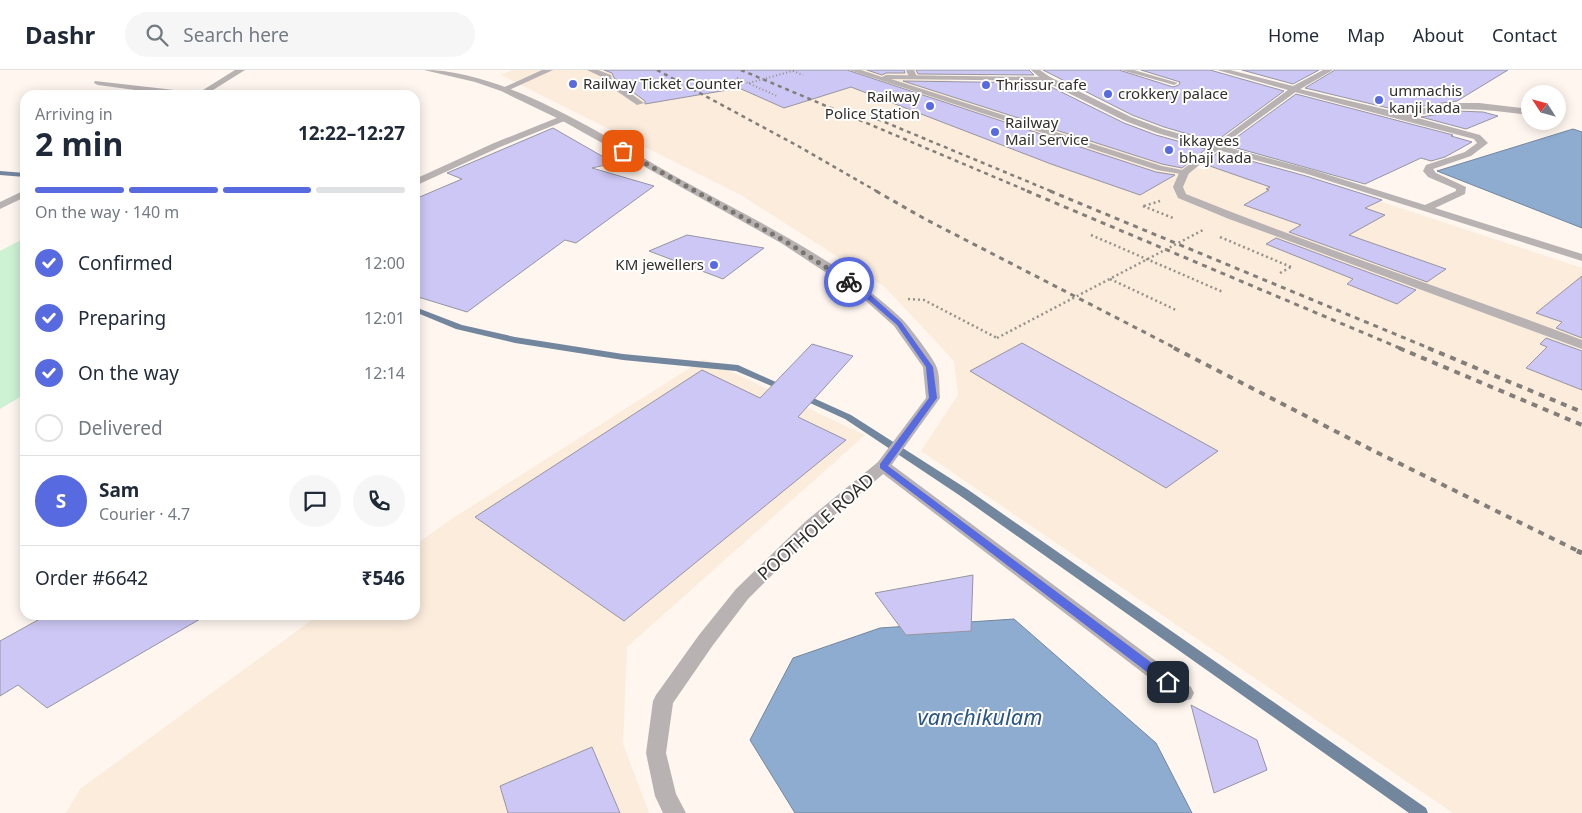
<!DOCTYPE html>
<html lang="en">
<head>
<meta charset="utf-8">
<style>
	:root { --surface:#fff; --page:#f6f6f7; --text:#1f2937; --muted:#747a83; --line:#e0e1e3; --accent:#576ae0 }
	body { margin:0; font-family:"Noto Sans",sans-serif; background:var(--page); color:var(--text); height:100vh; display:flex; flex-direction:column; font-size:19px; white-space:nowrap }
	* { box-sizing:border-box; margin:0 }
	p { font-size:16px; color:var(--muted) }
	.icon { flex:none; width:28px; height:28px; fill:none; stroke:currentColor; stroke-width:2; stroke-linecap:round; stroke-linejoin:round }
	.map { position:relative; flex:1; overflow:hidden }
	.side { position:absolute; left:20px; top:20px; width:400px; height:530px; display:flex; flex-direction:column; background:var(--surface); border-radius:15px; box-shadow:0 2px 12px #0003 }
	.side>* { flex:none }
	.needle { width:32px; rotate:306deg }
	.buttons { position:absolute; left:1521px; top:15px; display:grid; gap:10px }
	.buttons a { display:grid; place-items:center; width:45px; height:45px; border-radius:50%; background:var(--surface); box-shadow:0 2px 12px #0003; font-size:25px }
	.pin { position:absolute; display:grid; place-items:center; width:42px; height:42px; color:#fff; margin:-21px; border-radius:10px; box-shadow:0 2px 8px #0006 }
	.courier { position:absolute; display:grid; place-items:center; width:50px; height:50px; margin:-25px; border:4px solid #576ae0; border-radius:50%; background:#fff; color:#222; box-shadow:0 1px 6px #0007 }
	.headline em { font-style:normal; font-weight:700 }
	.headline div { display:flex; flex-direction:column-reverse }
	.headline { display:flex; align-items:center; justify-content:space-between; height:85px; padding:0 15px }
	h1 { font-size:32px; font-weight:700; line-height:38px }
	.bar { display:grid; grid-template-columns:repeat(4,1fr); gap:8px 5px; align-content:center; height:60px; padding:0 15px }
	.bar i { height:6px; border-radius:4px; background:var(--line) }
	.bar .current { background:var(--accent) }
	.bar p { grid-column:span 4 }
	.line { display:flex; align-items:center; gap:12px; padding:0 15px; border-top:1px solid var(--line) }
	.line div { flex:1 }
	.round { display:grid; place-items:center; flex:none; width:52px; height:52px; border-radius:26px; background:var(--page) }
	ol { padding:0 15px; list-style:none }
	li { display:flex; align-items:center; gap:15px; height:55px }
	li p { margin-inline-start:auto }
	li .icon { padding:5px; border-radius:50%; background:var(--accent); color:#fff; stroke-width:4 }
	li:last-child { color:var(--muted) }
	li i { width:28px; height:28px; border:2px solid var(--line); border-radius:50% }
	header { display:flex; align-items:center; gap:30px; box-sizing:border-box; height:70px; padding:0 25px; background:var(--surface); border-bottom:1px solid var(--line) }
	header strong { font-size:24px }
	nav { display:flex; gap:28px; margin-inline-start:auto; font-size:18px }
	.search { width:350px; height:45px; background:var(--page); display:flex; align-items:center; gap:12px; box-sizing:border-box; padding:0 18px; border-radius:28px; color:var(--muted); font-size:19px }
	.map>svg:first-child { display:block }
	.built { fill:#fbecdc }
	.green { fill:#cdf1d3 }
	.water { fill:#8eacd0; stroke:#72869e }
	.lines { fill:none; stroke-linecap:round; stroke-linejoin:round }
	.stream { fill:#72869e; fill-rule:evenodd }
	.building { fill:#ccc7f4; stroke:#9695a1 }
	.path-far1 { stroke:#96918b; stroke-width:2; stroke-dasharray:1 2.5; stroke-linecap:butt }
	.path { stroke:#96918b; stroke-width:2.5; stroke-dasharray:2 3; stroke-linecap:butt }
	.service { fill:#b9b2b3; fill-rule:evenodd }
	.minor { fill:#b9b2b3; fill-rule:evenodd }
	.tertiary { fill:#b9b2b3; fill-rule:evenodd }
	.rail-far3 { stroke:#837e79; stroke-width:2.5; stroke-dasharray:4 4; stroke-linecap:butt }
	.rail-far2 { stroke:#837e79; stroke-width:3; stroke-dasharray:5 5; stroke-linecap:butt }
	.rail-far1 { stroke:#837e79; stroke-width:4; stroke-dasharray:6 6; stroke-linecap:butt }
	.rail { stroke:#837e79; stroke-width:5; stroke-dasharray:8 8; stroke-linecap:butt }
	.path-bridge-far1 { stroke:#96918b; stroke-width:2; stroke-dasharray:1 2.5; stroke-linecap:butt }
	.path-bridge { stroke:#96918b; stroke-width:2.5; stroke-dasharray:2 3; stroke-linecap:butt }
	.route { fill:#576ae0 }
	.done { stroke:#797570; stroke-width:5; stroke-dasharray:0 9 }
	.poi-dot { fill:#576ae0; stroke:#fff; stroke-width:2 }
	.labels { text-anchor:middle; stroke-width:4; stroke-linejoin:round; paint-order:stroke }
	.far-poi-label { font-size:15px; fill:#322f2b; stroke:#fff; text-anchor:start }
	.street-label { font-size:18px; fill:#322f2b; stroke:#fff }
	.near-water-label { font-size:22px; font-style:italic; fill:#2b5584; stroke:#fff }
</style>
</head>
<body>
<header>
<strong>Dashr</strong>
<div class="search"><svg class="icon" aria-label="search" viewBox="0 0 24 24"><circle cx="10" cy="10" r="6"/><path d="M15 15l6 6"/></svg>Search here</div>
<nav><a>Home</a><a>Map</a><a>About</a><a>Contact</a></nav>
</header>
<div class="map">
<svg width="1582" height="743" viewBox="0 0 1582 743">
	<rect width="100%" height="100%" fill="#fef6ef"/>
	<g class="built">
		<path d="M513,0H999L987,6L936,5L1177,92L1204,100L1225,83L1385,133L1582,198V743H1453L921,381L958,325L954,291L885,217L741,125L501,5Z"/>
		<path d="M704,289L865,365L627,577L623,674L649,743H66L80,719L319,545H415V475L453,448Z"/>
	</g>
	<path class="green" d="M25,168V324L0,339V181Z"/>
	<g class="water">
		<path d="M1573,59L1582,62V158L1437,101Z"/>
		<path d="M1014,549L1156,673L1192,743H795L750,670L793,588L880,558Z"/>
	</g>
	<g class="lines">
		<g class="stream">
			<path d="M0,101L25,103V107L0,105Z"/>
			<path d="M415,237L462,255L515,267L623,284L738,295L789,318L787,320H781L736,301L623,290L515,273L456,259L415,242Z"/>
			<path d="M800,322L851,345L967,419L1426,738L1428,743H1409L959,425L845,349L797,327L795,325Z"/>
		</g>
	</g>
	<g class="building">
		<path d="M604,0H847L1156,102L1175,105L1140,125L1051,94L851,17L784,38L739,18L645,34V31L614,8L612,3Z"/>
		<path d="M867,0H904L905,3H886L882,5Z"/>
		<path d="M916,0H1029L1034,5L918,4Z"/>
		<path d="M1043,0H1119L1173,17L1179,15L1180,12L1141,0H1210L1284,21L1215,72L1164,57L1132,45Z"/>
		<path d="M1242,0H1319L1293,14Z"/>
		<path d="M1335,0H1508L1457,31L1427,35L1405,42L1305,18Z"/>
		<path d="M903,11L1043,13L1124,53L1156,65L1206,79L1182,98L1162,94Z"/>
		<path d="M1296,24L1453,65L1451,66L1472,72L1445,87L1431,91L1421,88L1365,114L1226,75Z"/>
		<path d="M1457,41L1483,42L1498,46L1466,59L1421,47Z"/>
		<path d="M553,58L614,93L592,98L654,116L576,173L565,170L467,242L415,226V129L462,109L447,103Z"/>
		<path d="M1218,82L1306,106L1382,130L1365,138L1385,145L1349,165L1446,199L1427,212L1289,162L1301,155L1244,135L1269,120L1266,119L1270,117L1204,94Z"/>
		<path d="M687,165L764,178L723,209L649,181Z"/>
		<path d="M1276,168L1416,220L1397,234L1347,214L1353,209L1266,174Z"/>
		<path d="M1582,206V268L1556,258L1562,252L1536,243Z"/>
		<path d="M1546,268L1582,281V320L1526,298L1547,277L1540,274Z"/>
		<path d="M1022,273L1218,381L1166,418L970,301Z"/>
		<path d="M812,274L853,286L798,347L846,370L624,551L475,447L702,300L760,328Z"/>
		<path d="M973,505L971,561L906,565L875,523Z"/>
		<path d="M47,545H207L47,638L18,615L0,626V571Z"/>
		<path d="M1191,635L1257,670L1267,700L1214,723Z"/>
		<path d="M592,677L620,743H508L500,716Z"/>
	</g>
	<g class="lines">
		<g class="path-far1">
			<path d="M793,1L803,5"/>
			<path d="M737,8L777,26"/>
		</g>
		<g class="path">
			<path d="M1143,136L1173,148"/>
			<path d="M1144,136L1160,131"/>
			<path d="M1091,165L1223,222"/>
			<path d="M1220,167L1291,197"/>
			<path d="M1280,203L1291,197"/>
			<path d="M1110,209L1176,240"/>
			<path d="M908,229L924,230L997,268"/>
		</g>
		<g class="service">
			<path d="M542,0H553L507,21L500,19Z"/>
			<path d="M587,0H598L611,5L612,10L644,33L637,35L605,13L604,8Z"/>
			<path d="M906,0H914L917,7L916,9H910Z"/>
			<path d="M1121,0H1134L1178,13L1174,15Z"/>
			<path d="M95,11L192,22L196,25H172L98,15L94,13Z"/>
			<path d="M564,45L567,46V50L500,77L415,116V109L494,73Z"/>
			<path d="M1184,100L1189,103L1183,117L1186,124C1316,177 1451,220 1582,270V279L1229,149L1178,128L1173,117L1179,103Z"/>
			<path d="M883,391L888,392L1191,617L1194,623L1191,629L1184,631L1177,629L878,400L875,396L878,392Z"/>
		</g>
		<g class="minor">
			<path d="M235,0H245L205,25H195Z"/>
			<path d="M849,0H861L882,7L886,5L1047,7H1050V11L891,9L1162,96L1182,100L1216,74L1313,100L1425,135L1456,121V119L1428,107L1423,101L1426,95L1465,82L1477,73L1474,69L1291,21V17L1405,44L1427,37L1452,33H1479L1530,39V45C1490,40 1453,34 1414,47L1480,65L1488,73L1471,86L1433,99L1436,103L1466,117L1465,124L1435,138L1582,184V191L1307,104L1218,80L1187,105L1157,100Z"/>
			<path d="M25,120V127L0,139V132Z"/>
		</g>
		<g class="tertiary">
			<path d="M424,0C507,0 610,70 682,110C756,151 840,190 902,249C908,255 935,290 937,298C940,307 939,319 940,328L888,400L818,459L748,529L713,575L673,633L666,683L676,724L686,743H663L655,726L646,683L653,631L656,625L699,565L736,519L806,451L878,392L926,328L923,297L894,256L857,223L781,173L561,50L501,21L475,12Z"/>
			<path d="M1031,0H1040L1050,7L1131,47L1163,59L1215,74L1288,20L1217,0H1230L1293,16L1323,0H1333L1297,21L1216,80L1157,63L1125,51L1044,11Z"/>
		</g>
		<g class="rail-far3">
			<path d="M657,0L798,76L878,122"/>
			<path d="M741,0L1030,122"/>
			<path d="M870,46L1053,122"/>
		</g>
		<g class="rail-far2">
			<path d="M876,121L925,149L1177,279"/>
			<path d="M1027,121L1402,279"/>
			<path d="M1050,121L1431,279"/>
		</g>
		<g class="rail-far1">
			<path d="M1174,278L1374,381L1580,482"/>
			<path d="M1399,278L1582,355"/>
			<path d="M1428,278L1582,342"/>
		</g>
		<path class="rail" d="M1577,481L1582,483"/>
		<path class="path-bridge-far1" d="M749,13L796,0"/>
		<path class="path-bridge" d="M997,268L1203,160"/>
	</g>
	<path class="route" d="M849,210L863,218L901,252L933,297L937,328L888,396L1172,608L1173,612L1172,615H1164L880,398V394L929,328L926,297L897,255L858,221L846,213L845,212Z"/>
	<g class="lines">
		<path class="done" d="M623,81L785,171L849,212"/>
	</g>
	<g class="poi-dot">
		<circle cx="573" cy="14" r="5"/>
		<circle cx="986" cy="15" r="5"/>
		<circle cx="1108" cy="24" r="5"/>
		<circle cx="1379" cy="30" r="5"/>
		<circle cx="930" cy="36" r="5"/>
		<circle cx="995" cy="62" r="5"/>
		<circle cx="1169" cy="80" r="5"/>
		<circle cx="714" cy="195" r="5"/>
	</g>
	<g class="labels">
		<g class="far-poi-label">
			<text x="583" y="19">Railway Ticket Counter</text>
			<text x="996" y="20">Thrissur cafe</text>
			<text x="1389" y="26">ummachis<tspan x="1389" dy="17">kanji kada</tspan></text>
			<text x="1118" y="29">crokkery palace</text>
			<text x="920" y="32" text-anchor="end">Railway<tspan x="920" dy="17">Police Station</tspan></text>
			<text x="1005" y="58">Railway<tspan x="1005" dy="17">Mail Service</tspan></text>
			<text x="1179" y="76">ikkayees<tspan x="1179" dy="17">bhaji kada</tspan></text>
			<text x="704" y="200" text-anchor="end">KM jewellers</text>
		</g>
		<g class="street-label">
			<text transform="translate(816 457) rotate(-42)" y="6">POOTHOLE ROAD</text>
		</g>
		<g class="near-water-label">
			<text x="980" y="655">vanchikulam</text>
		</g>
	</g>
</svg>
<div class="buttons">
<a><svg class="needle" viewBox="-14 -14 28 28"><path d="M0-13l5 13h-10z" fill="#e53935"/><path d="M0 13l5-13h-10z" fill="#747a83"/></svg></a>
</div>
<div class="pin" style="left:623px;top:81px;background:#ea580c"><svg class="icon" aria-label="bag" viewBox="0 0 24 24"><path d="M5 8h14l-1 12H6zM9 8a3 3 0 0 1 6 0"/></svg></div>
<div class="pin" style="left:1168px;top:612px;background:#1f2937"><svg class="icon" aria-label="home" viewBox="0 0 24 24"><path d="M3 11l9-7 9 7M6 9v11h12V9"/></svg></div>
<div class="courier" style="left:849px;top:212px"><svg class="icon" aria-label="bike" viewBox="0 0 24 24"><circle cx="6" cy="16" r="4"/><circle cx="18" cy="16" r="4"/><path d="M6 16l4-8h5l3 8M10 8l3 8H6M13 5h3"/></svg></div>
<section class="side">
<div class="headline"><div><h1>2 min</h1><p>Arriving in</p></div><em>12:22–12:27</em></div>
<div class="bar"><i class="current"></i><i class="current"></i><i class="current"></i><i></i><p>On the way · 140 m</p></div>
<ol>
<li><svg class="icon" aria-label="check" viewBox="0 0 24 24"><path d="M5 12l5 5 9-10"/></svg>Confirmed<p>12:00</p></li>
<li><svg class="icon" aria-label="check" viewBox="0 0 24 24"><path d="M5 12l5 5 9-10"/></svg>Preparing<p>12:01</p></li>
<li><svg class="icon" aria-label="check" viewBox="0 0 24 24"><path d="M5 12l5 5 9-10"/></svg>On the way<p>12:14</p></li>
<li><i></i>Delivered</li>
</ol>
<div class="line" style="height:90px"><b class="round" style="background:var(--accent);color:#fff">S</b><div><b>Sam</b><p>Courier · 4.7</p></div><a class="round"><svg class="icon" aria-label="chat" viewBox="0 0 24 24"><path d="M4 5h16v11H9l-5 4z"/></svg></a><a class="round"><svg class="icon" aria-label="phone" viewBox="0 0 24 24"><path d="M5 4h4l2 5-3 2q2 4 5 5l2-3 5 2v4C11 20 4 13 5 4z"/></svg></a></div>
<div class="line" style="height:65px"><div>Order #6642</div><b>₹546</b></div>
</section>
</div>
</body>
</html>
